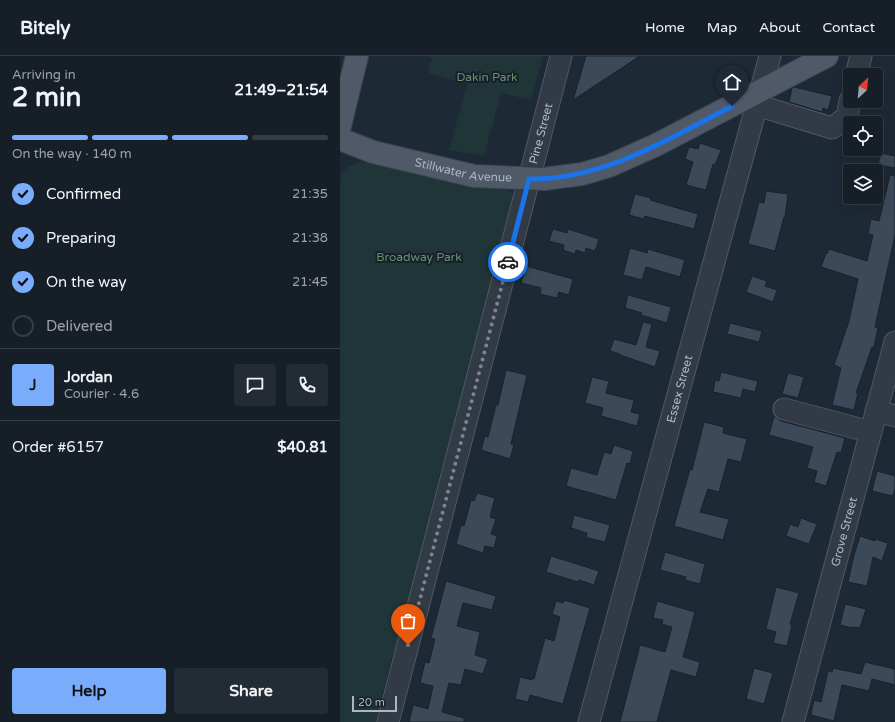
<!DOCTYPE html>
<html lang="en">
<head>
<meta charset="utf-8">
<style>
	:root { --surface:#161f28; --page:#232c34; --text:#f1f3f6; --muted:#9ea2a8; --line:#353d45; --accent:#79adfb }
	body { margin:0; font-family:"Varela Round",sans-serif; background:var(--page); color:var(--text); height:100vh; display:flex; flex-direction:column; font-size:15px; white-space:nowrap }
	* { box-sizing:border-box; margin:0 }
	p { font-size:13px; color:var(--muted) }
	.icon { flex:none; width:22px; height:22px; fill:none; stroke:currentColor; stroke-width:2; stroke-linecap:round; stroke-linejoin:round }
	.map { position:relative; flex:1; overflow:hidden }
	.drawer { display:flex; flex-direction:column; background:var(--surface); width:340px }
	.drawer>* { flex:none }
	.needle { width:26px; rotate:26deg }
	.fabs { position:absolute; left:503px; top:12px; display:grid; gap:8px }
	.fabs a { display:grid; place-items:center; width:40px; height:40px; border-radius:4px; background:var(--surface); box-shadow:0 4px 16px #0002,0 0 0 1px var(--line); font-size:20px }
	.scale { position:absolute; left:12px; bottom:10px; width:45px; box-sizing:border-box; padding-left:4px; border:2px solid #abb5c4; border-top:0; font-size:11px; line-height:14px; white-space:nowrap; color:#abb5c4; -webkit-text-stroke:3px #17202a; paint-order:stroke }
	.pin { position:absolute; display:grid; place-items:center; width:34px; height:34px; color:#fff; margin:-41px -17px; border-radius:50% 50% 50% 0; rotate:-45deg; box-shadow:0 0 4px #0007 }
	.pin .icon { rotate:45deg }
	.courier { position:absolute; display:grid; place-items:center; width:40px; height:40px; margin:-20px; border:3px solid #1a73e8; border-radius:50%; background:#fff; color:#222; box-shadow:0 1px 5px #0007 }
	.headline em { font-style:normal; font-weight:700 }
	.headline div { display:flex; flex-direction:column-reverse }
	.headline { display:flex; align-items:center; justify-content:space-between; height:68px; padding:0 12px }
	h1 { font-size:26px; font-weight:700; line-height:30px }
	.bar { display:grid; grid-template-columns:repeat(4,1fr); gap:6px 4px; align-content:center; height:48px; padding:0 12px }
	.bar i { height:5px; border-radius:3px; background:var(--line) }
	.bar .current { background:var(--accent) }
	.bar p { grid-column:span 4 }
	.line { display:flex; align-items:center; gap:10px; padding:0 12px; border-top:1px solid var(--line) }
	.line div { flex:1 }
	.round { display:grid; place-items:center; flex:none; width:42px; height:42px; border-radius:4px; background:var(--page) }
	ol { padding:0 12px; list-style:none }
	li { display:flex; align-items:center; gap:12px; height:44px }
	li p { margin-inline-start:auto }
	li .icon { padding:4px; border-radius:50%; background:var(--accent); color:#111; stroke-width:4 }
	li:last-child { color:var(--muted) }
	li i { width:22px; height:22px; border:2px solid var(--line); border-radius:50% }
	.cta { display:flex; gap:8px; margin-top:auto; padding:8px 12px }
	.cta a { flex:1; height:46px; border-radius:4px; background:var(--accent); color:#111; font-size:16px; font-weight:700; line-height:46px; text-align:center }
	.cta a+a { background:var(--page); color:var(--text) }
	header { display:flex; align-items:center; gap:24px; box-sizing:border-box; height:56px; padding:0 20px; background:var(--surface); border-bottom:1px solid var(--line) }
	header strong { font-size:19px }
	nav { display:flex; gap:22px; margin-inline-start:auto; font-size:14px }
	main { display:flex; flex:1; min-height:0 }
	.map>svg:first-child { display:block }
	.green { fill:#203537 }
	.building { fill:#3c4959; stroke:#19222d }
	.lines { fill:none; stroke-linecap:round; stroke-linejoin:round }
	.minor-casing { stroke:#4f5865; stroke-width:23 }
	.major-casing { stroke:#3b4450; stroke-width:24 }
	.minor { stroke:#323a46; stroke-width:21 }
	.major { stroke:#4f5967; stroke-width:22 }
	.done { stroke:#7a8492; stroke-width:4; stroke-dasharray:0 7.2 }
	.route { stroke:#1a73e8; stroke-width:5 }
	.labels { text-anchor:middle; stroke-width:4; stroke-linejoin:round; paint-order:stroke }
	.park-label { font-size:12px; fill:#63946d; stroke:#17202a }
	.street-label { font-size:12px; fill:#abb5c4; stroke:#17202a }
</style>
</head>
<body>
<header>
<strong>Bitely</strong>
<nav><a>Home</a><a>Map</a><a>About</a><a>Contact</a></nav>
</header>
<main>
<section class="drawer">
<div class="headline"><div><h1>2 min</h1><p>Arriving in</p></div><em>21:49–21:54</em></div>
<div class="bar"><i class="current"></i><i class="current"></i><i class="current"></i><i></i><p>On the way · 140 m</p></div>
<ol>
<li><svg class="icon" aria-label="check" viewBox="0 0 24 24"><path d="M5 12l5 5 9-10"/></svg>Confirmed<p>21:35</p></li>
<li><svg class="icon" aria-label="check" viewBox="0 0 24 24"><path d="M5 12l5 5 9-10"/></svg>Preparing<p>21:38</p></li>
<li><svg class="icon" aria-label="check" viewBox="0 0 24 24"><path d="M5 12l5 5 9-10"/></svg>On the way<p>21:45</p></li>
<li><i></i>Delivered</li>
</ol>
<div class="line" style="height:72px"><b class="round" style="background:var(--accent);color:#111">J</b><div><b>Jordan</b><p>Courier · 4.6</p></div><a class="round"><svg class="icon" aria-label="chat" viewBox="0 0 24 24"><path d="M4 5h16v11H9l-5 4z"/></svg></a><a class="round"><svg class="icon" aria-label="phone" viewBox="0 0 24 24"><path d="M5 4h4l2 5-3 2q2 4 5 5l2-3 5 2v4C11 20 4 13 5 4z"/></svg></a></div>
<div class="line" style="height:52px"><div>Order #6157</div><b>$40.81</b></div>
<div class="cta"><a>Help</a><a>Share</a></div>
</section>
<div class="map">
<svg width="555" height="666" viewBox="0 0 555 666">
	<rect width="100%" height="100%" fill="#1e2936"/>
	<g class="green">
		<path d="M86,0H203L191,44L161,37L144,100L109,94L127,28L88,17L92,2Z"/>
		<path d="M19,106L30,107C61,115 93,124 126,129C134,131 163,131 168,134C173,137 173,140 174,145L57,593L54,597L51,604L36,666H0V125C3,113 8,110 19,106Z"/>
	</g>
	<g class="building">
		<path d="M246,0H300L233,44Z"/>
		<path d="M454,31L492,40L488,54L483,52L482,56L449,46L452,32Z"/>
		<path d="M360,87L381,94L375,109L373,108L366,134L346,129L353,106L345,103L349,91L358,93Z"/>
		<path d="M541,97L555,100V112L538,109Z"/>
		<path d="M550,119L555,120V179L535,271L538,272L534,291H532L516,337H518L514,354L492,349L501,312L494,309L509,265L518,223L481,211L486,197L487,198L489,193L527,205L533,179L528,178L531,163L539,165Z"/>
		<path d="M426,135L448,138L445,161H444L435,195L408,188L419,146L424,147Z"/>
		<path d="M295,138L311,142L310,144L358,158L354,173L305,160L304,163L289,159Z"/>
		<path d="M213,173L227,177L228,173L259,183L255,195L246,192L245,197L236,194L235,198L223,194L224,189L209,185Z"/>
		<path d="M290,192L307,197L308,193L345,204L340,221L306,211L302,224L283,219Z"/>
		<path d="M186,210L233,223L229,239L219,236L217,242L200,238L201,232L181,227Z"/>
		<path d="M412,220L427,225L425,230L437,234L433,246L406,236Z"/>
		<path d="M288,239L331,251L327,267L301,259L302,257L285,252Z"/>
		<path d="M303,266L312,268L306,291L320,295L315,311L280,299V298L270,295L274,283L296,289Z"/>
		<path d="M390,267L422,275L419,286L387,278Z"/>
		<path d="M166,314L187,319L171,388L174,389L170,403L141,394L145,380L148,381L156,349H158Z"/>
		<path d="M381,316L418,325L415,336L403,333L401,342L373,336L375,324L379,325Z"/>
		<path d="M448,317L464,321L458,342L442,338Z"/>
		<path d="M252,321L269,325L266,337L294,344L291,356L300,358L297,370L261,360L263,352L245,347Z"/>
		<path d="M434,360L441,365L505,382L501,397L497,396L486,430L474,426L477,415L467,412L473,391L429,379Z"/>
		<path d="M364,366L384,371L383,377L407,383L401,406L388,403L379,436L368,433L360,456L389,463L383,484L334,470L350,413L352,414Z"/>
		<path d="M274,389L293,395L290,408L287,407L276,444L226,430L231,412L257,419L264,396L271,398Z"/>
		<path d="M537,415L555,420V433L553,440L532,435Z"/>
		<path d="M137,437L155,442L150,461L156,463L151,478L157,480L154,492L145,490L143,497L116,488L121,469L124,470L131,444L134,445Z"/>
		<path d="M234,459L270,469L265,486L248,482L246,480L247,477L231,472Z"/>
		<path d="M461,462L477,468L469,488L446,480L450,468L458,471Z"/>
		<path d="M520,480L535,485V483L548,487L542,505L533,501L527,530L508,526L514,499Z"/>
		<path d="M325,496L365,508L360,528L345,524L346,521L320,514Z"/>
		<path d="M211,500L259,515L254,529L239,524L238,526L206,516Z"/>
		<path d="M106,525L156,540L152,554L123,547L117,570L140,576L135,599L148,603L143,618L125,613L121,629L109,627L102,656L124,662V666H69L73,649L88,653L93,630L80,627L85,606L89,607L95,583L91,582Z"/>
		<path d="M436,531L459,537L450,568L452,569L447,590L433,587L436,576L426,573Z"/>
		<path d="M224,544L250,552L223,648L190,639L188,646L175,643L180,621L192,624V622L194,623L205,582L214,585L220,561L212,558L216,545L223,547Z"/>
		<path d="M317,545L355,556L343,601L360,606L356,621L331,614L317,666H280L300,589L325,596L332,571L322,568L323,564L313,562Z"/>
		<path d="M505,548L526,553L520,572L513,571V572L500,569Z"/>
		<path d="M525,606L555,613V629L532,623L529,635L502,629L494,665L471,659L474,644L481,646L488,615L492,616L493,612L521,618Z"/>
		<path d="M414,612L433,617L424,648L406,643Z"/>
	</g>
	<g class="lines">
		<defs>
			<g id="minor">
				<path d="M516,19L521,0"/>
				<path d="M416,49L492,72L507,61L510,45"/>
				<path d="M444,353L531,376"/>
				<path d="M536,355L555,360"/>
				<path id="s1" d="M48,666L221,0"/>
				<path id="s2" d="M249,666L430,0"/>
				<path id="s3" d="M453,666L555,286"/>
			</g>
			<g id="major">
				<path d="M0,70L17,0"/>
				<path id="s4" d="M0,83L33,96L134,120L204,123L242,118L269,110L316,89L487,0"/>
			</g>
		</defs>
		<use href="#minor" class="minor-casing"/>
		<use href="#major" class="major-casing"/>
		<use href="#minor" class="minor"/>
		<use href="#major" class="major"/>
	</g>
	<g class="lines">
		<path class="done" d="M68,589L168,206"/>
		<path class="route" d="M168,206L189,123C263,124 329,83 392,50"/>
	</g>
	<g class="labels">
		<g class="park-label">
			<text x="147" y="25">Dakin Park</text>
			<text x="79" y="205">Broadway Park</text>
		</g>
		<g class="street-label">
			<text dy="4" stroke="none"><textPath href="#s1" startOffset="608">Pine Street</textPath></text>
			<text dy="4" stroke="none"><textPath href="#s4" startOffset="128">Stillwater Avenue</textPath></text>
			<text dy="4" stroke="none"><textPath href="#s2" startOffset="345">Essex Street</textPath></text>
			<text dy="4" stroke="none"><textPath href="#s3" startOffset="197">Grove Street</textPath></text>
		</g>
	</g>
</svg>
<div class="fabs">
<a><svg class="needle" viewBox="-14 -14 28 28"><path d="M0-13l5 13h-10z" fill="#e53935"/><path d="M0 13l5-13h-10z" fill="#9ea2a8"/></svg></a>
<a><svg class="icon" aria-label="locate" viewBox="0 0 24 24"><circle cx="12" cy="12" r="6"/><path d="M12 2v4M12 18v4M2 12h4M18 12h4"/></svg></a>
<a><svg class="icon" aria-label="layers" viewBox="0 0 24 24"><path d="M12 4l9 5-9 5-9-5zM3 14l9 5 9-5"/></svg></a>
</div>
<div class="scale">20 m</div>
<div class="pin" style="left:68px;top:589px;background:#ea580c"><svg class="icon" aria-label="bag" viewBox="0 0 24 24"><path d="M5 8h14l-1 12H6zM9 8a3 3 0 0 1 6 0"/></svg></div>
<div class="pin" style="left:392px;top:50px;background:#1f2937"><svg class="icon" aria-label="home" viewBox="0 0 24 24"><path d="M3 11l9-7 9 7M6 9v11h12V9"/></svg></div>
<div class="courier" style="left:168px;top:206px"><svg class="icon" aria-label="car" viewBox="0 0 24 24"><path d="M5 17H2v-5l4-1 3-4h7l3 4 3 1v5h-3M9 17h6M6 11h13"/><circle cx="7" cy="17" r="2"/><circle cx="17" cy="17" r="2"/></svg></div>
</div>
</main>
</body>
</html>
